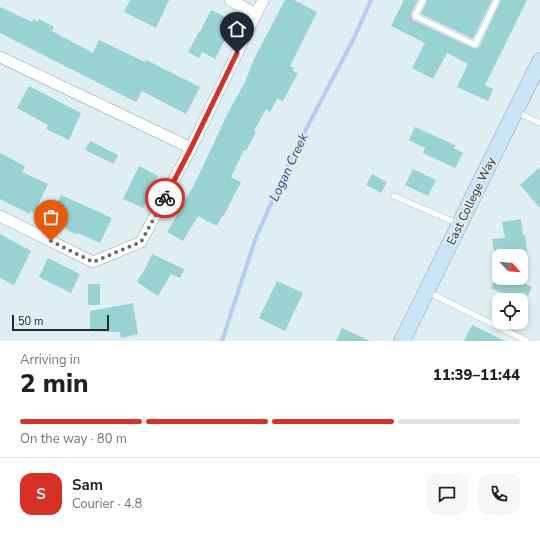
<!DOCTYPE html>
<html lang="en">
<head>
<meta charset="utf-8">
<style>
	:root { --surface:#fff; --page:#f6f6f6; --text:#202124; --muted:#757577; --line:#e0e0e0; --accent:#d93025 }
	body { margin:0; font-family:"Nunito Sans",sans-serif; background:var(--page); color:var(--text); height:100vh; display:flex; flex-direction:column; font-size:15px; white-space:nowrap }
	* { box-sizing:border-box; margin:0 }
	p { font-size:13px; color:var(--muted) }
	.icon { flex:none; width:22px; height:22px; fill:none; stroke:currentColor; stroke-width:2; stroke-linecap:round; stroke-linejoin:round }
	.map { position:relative; height:341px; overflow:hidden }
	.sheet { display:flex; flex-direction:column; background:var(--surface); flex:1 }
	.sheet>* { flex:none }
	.needle { width:26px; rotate:116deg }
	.buttons { position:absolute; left:492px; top:249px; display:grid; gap:8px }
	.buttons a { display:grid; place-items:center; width:36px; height:36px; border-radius:8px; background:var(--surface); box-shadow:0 2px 6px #0003; font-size:20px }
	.scale { position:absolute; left:12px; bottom:10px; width:97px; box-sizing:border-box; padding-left:4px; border:2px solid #242a2c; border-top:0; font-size:11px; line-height:14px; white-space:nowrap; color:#242a2c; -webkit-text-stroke:3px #deeef3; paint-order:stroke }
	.pin { position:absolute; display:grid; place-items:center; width:34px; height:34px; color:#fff; margin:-41px -17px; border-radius:50% 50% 50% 0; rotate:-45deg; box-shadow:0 0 4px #0007 }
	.pin .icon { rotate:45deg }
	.courier { position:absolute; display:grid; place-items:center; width:40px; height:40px; margin:-20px; border:3px solid #d93025; border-radius:50%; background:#fff; color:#222; box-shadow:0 1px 5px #0007 }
	.headline em { font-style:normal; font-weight:800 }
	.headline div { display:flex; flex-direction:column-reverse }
	.headline { display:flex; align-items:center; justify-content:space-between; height:68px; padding:0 20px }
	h1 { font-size:26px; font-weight:800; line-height:30px }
	.bar { display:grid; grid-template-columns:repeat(4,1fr); gap:6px 4px; align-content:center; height:48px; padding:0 20px }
	.bar i { height:5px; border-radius:3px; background:var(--line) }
	.bar .on { background:var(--accent) }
	.bar p { grid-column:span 4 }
	.line { display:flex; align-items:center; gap:10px; padding:0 20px; border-top:1px solid var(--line) }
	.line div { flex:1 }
	.round { display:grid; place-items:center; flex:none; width:42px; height:42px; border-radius:12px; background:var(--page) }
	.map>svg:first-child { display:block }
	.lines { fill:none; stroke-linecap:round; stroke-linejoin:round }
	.stream { stroke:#b5cbf1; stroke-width:4 }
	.building { fill:#99d2d3 }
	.service-casing { stroke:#93a2a6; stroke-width:6 }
	.minor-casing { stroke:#93a2a6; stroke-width:12 }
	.secondary-casing { stroke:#93a2a6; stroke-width:17 }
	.service { stroke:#fff; stroke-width:5.5 }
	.minor { stroke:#fff; stroke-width:11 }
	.secondary { stroke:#c8e4f6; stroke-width:16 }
	.done { stroke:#656f72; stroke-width:4; stroke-dasharray:0 7.2 }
	.route { stroke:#d93025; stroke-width:5 }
	.labels { text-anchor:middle; stroke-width:4; stroke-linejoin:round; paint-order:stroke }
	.street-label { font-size:12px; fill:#242a2c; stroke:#deeef3 }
	.water-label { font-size:13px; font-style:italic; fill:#2a4575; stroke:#deeef3 }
</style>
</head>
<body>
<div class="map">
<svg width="540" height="341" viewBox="0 0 540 341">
	<rect width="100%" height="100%" fill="#deeef3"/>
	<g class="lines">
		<path class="stream" d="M222,341L255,240L292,156L354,38L371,0"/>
	</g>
	<g class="building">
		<path d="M130,0H169L156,28L124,12Z"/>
		<path d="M285,0H294L317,12L290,66L294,68L293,71L298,73L283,101L277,99L270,112L266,109L254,131L256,132L246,151L244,150L231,177L241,182L223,217L222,216L217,226L198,216L183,241L167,232L194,185L229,111L245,82L254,59Z"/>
		<path d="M404,0H418L411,14L413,20L475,49L479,47L501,0H527L485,85L493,89L488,101L457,87L468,64L447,53L433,79L412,68L425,43L391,26Z"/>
		<path d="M427,0H492L473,39L421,14Z"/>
		<path d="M0,7L32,22L33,19L38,22L39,19L54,27L52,31L93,53L99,40L145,62L146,60L200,87L186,114L142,91L136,102L0,33Z"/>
		<path d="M211,10L234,21L215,59L202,52L199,58L188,52L199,32H200Z"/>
		<path d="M29,86L81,113L69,140L46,129L48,125L17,108Z"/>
		<path d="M415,127L455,145L454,148L463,153L455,168L423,153L425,148L409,140Z"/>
		<path d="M90,141L118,155L114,164L85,150Z"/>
		<path d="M0,153L25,166L22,172L48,184L34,213L31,211L30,214L0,199Z"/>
		<path d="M139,166L158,176L146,199H147L143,208L123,199Z"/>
		<path d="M540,167V208L520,185Z"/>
		<path d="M413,169L436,180L428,196L405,185Z"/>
		<path d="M372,174L387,182L381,193L366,185Z"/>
		<path d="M61,195L112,218L100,243L78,233V235L67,230V229L48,220Z"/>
		<path d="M521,219L523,235H525L528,256H495L492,239L505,238L502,222Z"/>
		<path d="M0,234L31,251L14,285L0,278Z"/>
		<path d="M152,254L184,269L180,278L171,274L158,296L137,282L145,269Z"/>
		<path d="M48,258L80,274L71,293L39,277Z"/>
		<path d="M496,278H514L532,287L528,296L522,293L519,300H516L491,288Z"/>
		<path d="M277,281L303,293L285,331L259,318Z"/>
		<rect x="88" y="284" width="12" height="21"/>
		<path d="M133,303L138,334L121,338L120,332L90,331V311Z"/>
		<path d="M472,325L505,341H464Z"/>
		<path d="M342,328L370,341H336Z"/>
	</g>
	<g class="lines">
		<defs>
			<g id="service">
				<path d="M423,0L415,16L475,45L497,0"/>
				<path d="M517,112L540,123"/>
				<path d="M394,196L459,224"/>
				<path d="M428,292L527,341"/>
			</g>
			<g id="minor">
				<path d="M230,0L257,14"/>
				<path d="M0,57L191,148"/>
				<path d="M0,216L93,262L141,242L191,148L263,0"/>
			</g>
			<path id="secondary" d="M402,341L540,61"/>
		</defs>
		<use href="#service" class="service-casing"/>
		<use href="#minor" class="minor-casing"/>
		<use href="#secondary" class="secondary-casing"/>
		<use href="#service" class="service"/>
		<use href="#minor" class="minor"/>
		<use href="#secondary" class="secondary"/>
	</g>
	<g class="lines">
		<path class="done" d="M51,241L93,262L141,242L165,198"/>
		<path class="route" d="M165,198L191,148L237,53"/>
	</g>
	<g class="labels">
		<g class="street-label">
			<text transform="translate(471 201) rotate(-64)" y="4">East College Way</text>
		</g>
		<g class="water-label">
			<text transform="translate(288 167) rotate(-65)" y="5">Logan Creek</text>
		</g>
	</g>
</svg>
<div class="buttons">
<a><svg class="needle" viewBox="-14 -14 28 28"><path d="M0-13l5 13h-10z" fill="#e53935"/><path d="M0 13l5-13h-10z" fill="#757577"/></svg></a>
<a><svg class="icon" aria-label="locate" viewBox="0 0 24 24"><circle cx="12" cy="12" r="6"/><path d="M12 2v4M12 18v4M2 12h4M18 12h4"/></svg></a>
</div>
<div class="scale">50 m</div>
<div class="pin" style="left:51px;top:241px;background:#ea580c"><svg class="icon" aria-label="bag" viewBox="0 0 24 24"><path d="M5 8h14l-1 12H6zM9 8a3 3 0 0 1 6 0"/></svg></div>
<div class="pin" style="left:237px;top:53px;background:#1f2937"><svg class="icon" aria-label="home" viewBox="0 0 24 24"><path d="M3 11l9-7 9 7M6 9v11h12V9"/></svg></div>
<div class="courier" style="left:165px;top:198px"><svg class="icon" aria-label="bike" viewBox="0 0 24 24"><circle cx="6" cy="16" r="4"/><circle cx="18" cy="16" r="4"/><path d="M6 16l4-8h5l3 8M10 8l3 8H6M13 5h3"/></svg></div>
</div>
<section class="sheet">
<div class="headline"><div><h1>2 min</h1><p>Arriving in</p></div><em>11:39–11:44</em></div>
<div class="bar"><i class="on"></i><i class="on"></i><i class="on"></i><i></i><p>On the way · 80 m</p></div>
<div class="line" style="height:72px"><b class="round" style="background:var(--accent);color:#fff">S</b><div><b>Sam</b><p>Courier · 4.8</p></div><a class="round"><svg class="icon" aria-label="chat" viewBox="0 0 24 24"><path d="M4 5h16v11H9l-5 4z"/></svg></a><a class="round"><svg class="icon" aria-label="phone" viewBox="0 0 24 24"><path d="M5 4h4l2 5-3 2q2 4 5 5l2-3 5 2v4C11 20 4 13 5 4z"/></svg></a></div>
</section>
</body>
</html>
